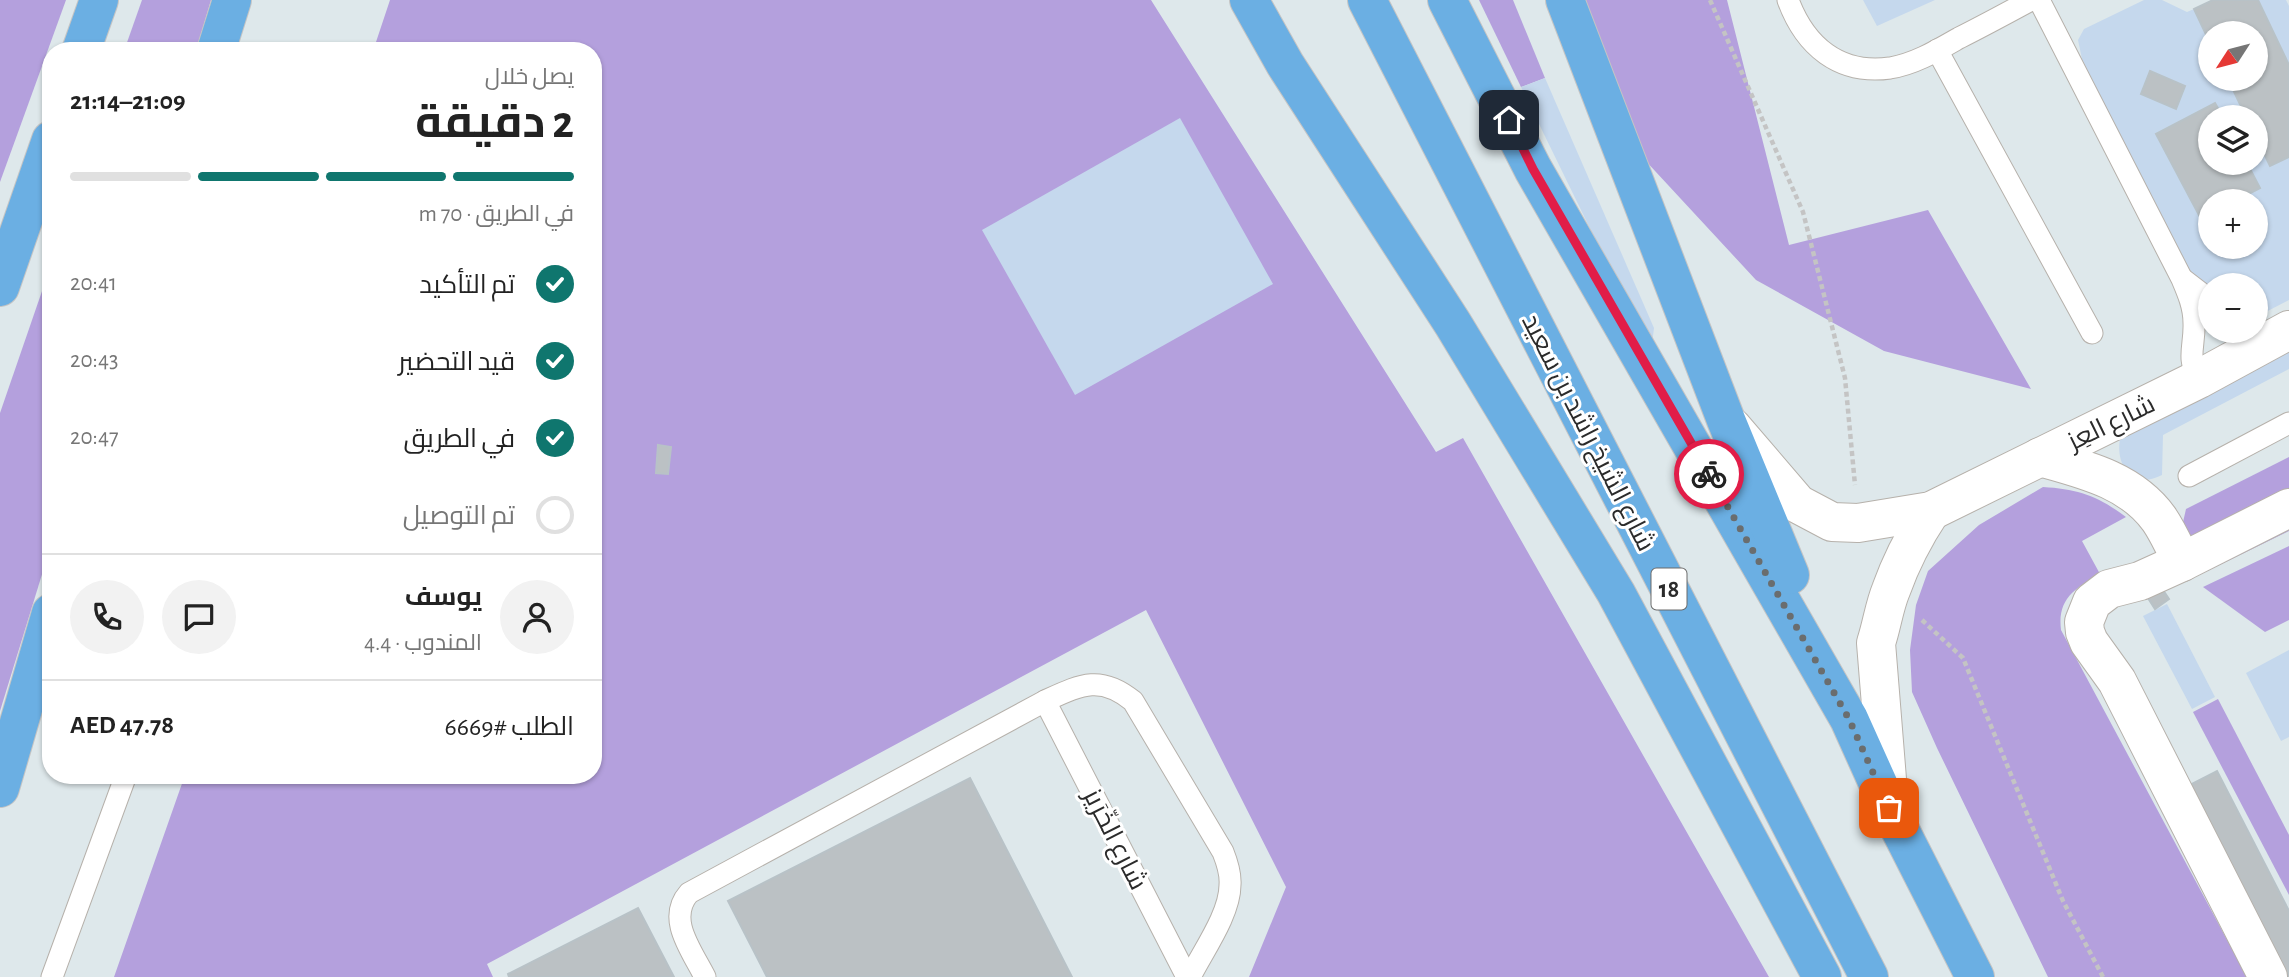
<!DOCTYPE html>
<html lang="ar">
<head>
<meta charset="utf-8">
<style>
	:root { --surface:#fff; --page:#f2f2f2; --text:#222; --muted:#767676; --line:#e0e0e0; --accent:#0f766e }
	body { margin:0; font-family:"Alegreya Sans",Cairo,sans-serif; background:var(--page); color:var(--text); direction:rtl; height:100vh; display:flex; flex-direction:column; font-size:26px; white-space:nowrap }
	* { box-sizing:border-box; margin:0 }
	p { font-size:23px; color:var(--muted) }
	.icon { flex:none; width:38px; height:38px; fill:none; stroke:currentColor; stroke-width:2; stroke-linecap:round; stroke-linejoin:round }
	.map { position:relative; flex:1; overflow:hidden; direction:ltr }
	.sheet { position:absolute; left:42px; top:42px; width:560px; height:742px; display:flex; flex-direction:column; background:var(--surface); border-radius:28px; box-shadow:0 2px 5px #0004; direction:rtl }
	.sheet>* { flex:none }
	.needle { width:46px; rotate:234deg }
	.buttons { position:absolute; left:2198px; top:21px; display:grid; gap:14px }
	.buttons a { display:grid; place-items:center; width:70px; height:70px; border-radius:50%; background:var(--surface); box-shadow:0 2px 5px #0004; font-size:35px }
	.pin { position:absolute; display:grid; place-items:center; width:60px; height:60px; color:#fff; margin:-30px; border-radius:14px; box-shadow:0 4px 10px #0006 }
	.courier { position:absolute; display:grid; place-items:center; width:70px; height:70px; margin:-35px; border:5px solid #e11d48; border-radius:50%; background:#fff; color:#222; box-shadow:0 2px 9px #0007 }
	.head em { font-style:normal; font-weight:700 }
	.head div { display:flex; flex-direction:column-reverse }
	.head { display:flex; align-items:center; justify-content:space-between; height:119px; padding:0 28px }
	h1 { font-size:46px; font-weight:700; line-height:52px }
	.bar { display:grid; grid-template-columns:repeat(4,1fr); gap:10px 7px; align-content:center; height:84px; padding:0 28px }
	.bar i { height:9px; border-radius:5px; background:var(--line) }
	.bar .on { background:var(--accent) }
	.bar p { grid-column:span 4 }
	.line { display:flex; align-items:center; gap:18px; padding:0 28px; border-top:2px solid var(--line) }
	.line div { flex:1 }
	.round { display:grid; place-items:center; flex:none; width:74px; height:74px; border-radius:37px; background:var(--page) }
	ol { padding:0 28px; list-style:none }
	li { display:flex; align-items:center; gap:21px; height:77px }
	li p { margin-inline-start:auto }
	li .icon { padding:7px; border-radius:50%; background:var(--accent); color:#fff; stroke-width:4 }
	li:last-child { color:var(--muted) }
	li i { width:38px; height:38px; border:4px solid var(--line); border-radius:50% }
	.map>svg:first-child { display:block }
	.green { fill:#b4a0dd }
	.sand { fill:#c5d8ed; fill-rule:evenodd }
	.building { fill:#bbc1c4; stroke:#b8c2c7; stroke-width:2 }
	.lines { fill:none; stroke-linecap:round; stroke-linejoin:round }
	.service-casing { stroke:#b6b1ab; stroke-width:23 }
	.minor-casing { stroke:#b6b1ab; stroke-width:40 }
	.primary-casing { stroke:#c4c4c4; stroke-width:40 }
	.path { stroke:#c4c4c4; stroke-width:4.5; stroke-dasharray:5 3.5; stroke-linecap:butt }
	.service { stroke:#fff; stroke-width:21 }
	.minor { stroke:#fff; stroke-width:38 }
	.primary { stroke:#6bafe3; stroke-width:38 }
	.done { stroke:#6a6d6e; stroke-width:7; stroke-dasharray:0 12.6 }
	.route { stroke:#e11d48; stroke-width:9 }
	.labels { text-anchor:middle; stroke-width:6; stroke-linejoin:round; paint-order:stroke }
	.shield { fill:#fff; stroke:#6b6b6b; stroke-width:2 }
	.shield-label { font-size:24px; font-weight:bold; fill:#2b2b2b }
	.street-label { font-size:26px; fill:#2b2b2b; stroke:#fff }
</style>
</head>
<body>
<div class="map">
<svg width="2289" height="977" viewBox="0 0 2289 977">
	<rect width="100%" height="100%" fill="#dee8eb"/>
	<g class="green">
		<path d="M0,0H66L0,182Z"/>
		<path d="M142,0H211L196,51H124Z"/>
		<path d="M390,0H1151L1436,452L1463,438L1769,977H1249L1286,887L1146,610L487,964L493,977H114L185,775H593V51H373Z"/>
		<path d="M1479,0H1513L1545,78L1521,87Z"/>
		<path d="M1580,0H1727L1789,245L1928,210L2031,389L1884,351L1756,280L1643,158Z"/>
		<path d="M51,265V545L0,711V413Z"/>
		<path d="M2289,457V531L2197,576L2179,540L2186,509Z"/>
		<path d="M2043,487C2078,489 2098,496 2126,517L2082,541L2100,574C2076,588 2057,598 2061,630L2247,977H2048L1937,748L1912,692L1910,650L1916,605L1928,571L1979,525Z"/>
		<path d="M2289,546V620L2265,632L2203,587Z"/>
		<path d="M2218,699L2289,835V895L2193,712Z"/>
	</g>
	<g class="sand">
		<path d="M1863,0H1935L1877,26Z"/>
		<path d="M2144,0H2162L2187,12L2194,9L2210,43V79H2228L2246,117H2210V163H2256V137L2270,166L2289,157V300L2256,317V285H2210V308L2201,302L2082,59L2078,40L2084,29ZM2210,201H2256V247H2210Z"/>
		<path d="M2258,0H2286L2289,6V65Z"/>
		<path d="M1545,78L1654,328L1652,344L1641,333L1521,87Z"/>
		<path d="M1180,118L1273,284L1075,395L982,230Z"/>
		<path d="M2289,345V369L2163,435L2162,475C2134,490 2115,467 2120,439Z"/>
		<path d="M2167,604L2215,697L2192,709L2143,616Z"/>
		<path d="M2289,650V737L2281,741L2246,673Z"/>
	</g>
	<g class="building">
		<path d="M2213,0H2258L2289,65V157L2270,166L2256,137V117H2246L2228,79H2256V33H2210V43L2194,9Z"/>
		<path d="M2150,71L2185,86L2176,109L2141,94Z"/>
		<path d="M2215,103L2223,117H2210V163H2247L2260,188L2235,201H2210V214L2201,219L2156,134Z"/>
		<path d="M658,445L671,447L668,474L656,473Z"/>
		<path d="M2155,578L2169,599L2155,609L2141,587Z"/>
		<path d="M2217,771L2289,911V977H2286L2188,786Z"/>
		<path d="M970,778L1072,977H767L728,901Z"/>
		<path d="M638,908L674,977H509L508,974Z"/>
	</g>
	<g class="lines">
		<defs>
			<g id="service">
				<path d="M1788,0C1805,46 1839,75 1890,68C1915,64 1938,50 1959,38C1983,26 2007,13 2031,0"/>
				<path d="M2039,0L2182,279C2188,293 2194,307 2194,323C2195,346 2186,358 2199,379"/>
				<path d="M1937,50L2092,333"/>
				<path d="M2184,280L2210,300"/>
				<path d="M2189,476L2289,423"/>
				<path d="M1045,701L1187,977"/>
				<path d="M52,977L126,775"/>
				<path d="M705,977C692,951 666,919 689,893L1045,701C1080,685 1100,674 1133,701L1223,852C1227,862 1231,873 1230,885C1230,914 1203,951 1190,977"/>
			</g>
			<g id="minor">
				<path d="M1732,427L1798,504L1832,522L1858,523L1931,511L2199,379L2289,330"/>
				<path d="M2040,457C2083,469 2131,480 2159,519C2168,532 2175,548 2182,562"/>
				<path d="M1889,804L1876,643C1882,625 1884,607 1891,590C1901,562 1915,535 1931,511"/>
				<path d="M2268,977L2117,681L2089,642L2085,632L2084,622L2092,602L2109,589L2140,581L2182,562L2289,508"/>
			</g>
			<g id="primary">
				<path d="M1249,0L1285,64L1453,324L1616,593L1822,977"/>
				<path d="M1367,0L1869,977"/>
				<path d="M1447,0L1533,169L1849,719L1889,808L1975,977"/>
				<path d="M1565,0L1726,420L1790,575"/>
				<path d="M81,51L99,0"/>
				<path d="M216,51L232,0"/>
				<path d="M0,287L51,140"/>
				<path d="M0,788L51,613"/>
			</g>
		</defs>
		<use href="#service" class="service-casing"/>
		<use href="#minor" class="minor-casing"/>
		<use href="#primary" class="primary-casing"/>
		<g class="path">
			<path d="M1710,0L1803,212L1845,378L1855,485"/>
			<path d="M1922,620L1963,658L2063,901L2103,977"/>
		</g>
		<use href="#service" class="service"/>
		<use href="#minor" class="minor"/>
		<use href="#primary" class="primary"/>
	</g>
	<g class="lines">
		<path class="done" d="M1709,474L1849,719L1889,808"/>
		<path class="route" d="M1509,120L1533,169L1709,474"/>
	</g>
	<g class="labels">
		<rect class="shield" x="1651.5" y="568.5" width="35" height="41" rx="5"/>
		<g class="shield-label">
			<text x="1669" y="597">18</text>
		</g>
		<g class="street-label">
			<text transform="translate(2111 422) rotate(-26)" y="9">شارع العِز</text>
			<text transform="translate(1589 432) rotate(63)" y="9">شارع الشيخ راشد بن سعيد</text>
			<text transform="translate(1116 839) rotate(63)" y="9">شارع الخّرَيز</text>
		</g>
	</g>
</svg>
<div class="buttons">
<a><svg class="needle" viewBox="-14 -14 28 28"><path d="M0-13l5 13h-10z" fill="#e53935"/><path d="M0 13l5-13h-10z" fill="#767676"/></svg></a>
<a><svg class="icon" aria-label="layers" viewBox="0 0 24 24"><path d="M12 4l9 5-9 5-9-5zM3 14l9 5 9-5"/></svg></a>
<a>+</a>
<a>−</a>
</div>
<div class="pin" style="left:1889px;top:808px;background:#ea580c"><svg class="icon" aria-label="bag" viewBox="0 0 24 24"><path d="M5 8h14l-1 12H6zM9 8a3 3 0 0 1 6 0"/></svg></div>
<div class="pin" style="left:1509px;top:120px;background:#1f2937"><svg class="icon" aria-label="home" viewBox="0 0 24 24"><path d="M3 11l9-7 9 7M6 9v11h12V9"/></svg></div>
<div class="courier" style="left:1709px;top:474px"><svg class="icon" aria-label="bike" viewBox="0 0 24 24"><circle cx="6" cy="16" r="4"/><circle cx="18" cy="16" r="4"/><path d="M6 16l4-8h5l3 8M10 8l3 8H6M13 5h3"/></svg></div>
<section class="sheet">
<div class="head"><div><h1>2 دقيقة</h1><p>يصل خلال</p></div><em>21:09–21:14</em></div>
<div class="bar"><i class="on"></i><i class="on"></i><i class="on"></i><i></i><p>في الطريق · 70 m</p></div>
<ol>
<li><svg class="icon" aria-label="check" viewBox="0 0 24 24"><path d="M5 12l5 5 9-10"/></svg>تم التأكيد<p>20:41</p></li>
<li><svg class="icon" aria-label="check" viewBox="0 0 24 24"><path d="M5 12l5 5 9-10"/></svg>قيد التحضير<p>20:43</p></li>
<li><svg class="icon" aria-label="check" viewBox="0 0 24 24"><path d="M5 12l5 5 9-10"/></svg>في الطريق<p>20:47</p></li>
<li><i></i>تم التوصيل</li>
</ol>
<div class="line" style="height:126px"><a class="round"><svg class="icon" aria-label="person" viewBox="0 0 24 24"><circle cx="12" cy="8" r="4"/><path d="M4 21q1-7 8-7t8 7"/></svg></a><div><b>يوسف</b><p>المندوب · 4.4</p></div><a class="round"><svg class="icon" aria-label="chat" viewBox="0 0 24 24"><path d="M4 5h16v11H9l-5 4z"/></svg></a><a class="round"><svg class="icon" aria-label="phone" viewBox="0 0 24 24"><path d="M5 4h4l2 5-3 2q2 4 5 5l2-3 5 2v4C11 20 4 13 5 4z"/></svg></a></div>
<div class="line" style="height:91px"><div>الطلب #6669</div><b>AED 47.78</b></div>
</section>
</div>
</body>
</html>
